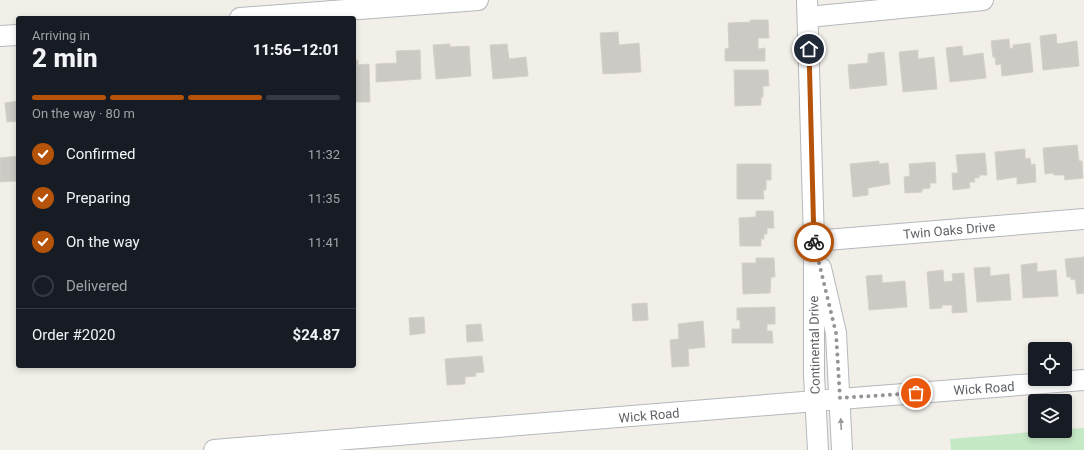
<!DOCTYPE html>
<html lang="en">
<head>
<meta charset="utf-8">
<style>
	:root { --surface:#171b24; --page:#242831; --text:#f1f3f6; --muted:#9ea1a6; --line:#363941; --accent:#b45309 }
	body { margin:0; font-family:Roboto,sans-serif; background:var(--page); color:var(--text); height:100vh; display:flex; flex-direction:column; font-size:15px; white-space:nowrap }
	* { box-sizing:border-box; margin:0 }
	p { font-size:13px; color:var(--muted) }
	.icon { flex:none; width:22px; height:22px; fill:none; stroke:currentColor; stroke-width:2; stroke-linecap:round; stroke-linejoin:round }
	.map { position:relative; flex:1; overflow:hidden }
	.panel { position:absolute; left:16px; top:16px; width:340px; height:352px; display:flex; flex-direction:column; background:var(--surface); border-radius:4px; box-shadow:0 2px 6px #0003 }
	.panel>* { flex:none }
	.controls { position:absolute; left:1028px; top:342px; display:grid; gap:8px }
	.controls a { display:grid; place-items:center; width:44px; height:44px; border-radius:4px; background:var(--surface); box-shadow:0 2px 6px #0003; font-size:20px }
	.pin { position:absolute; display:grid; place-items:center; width:34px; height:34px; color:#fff; margin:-17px; border:2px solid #fff; border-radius:50%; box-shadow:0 1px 4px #0007 }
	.courier { position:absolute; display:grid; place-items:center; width:40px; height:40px; margin:-20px; border:3px solid #b45309; border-radius:50%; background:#fff; color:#222; box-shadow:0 1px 5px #0007 }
	.headline em { font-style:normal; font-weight:800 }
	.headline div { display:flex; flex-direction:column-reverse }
	.headline { display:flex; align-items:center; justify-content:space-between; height:68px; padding:0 16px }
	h1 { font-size:26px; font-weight:800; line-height:30px }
	.bar { display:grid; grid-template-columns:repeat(4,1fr); gap:6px 4px; align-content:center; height:48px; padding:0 16px }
	.bar i { height:5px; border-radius:3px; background:var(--line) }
	.bar .active { background:var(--accent) }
	.bar p { grid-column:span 4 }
	.line { display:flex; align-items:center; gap:10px; padding:0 16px; border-top:1px solid var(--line) }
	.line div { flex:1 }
	ol { padding:0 16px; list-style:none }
	li { display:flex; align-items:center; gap:12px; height:44px }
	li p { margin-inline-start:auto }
	li .icon { padding:4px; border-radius:50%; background:var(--accent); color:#fff; stroke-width:4 }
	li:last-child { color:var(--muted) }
	li i { width:22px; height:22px; border:2px solid var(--line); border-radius:50% }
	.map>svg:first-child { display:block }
	.green { fill:#c5e8c5 }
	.building { fill:#cccac5; stroke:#d6d1c6 }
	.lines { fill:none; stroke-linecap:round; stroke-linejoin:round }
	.minor-casing { stroke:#b5b8bc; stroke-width:22 }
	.minor { stroke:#fff; stroke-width:20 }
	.oneway { fill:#979a9d }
	.done { stroke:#929495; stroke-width:4; stroke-dasharray:0 7.2 }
	.route { stroke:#b45309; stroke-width:5 }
	.labels { text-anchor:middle; stroke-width:3.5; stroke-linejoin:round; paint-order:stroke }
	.street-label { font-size:13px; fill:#5f6368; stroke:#fff }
</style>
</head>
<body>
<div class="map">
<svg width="1084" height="450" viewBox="0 0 1084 450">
	<rect width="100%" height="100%" fill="#f1efe8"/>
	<path class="green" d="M1084,428V450H951L950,439L1043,431H1065V429Z"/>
	<g class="building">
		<path d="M750,20H768L769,38H758V49L765,48V61H725V49L729,48L728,23L751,22Z"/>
		<path d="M618,32L619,45L639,43L641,72L603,74L600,33Z"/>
		<path d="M1056,34L1057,44L1077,41L1079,66L1043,70L1040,36Z"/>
		<path d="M1009,39L1010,49L1013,48V45L1030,43L1033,72L1002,76L1001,64L996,65L995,57H993L991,41Z"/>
		<path d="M450,44V47L469,46L471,76L436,79L433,45Z"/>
		<path d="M507,44L509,59L526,57L528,76L493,79L490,45Z"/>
		<path d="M962,46L963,56L983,53L986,78L950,82L946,48Z"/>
		<path d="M420,50L421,79L376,82V64L397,63L396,51Z"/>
		<path d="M918,50V59L934,57L937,89L903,92L899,52Z"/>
		<path d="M884,52L887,85L850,89L848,65L868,63V54Z"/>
		<path d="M354,60H358V65L369,64L370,102H354Z"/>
		<path d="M734,70H768L769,86H763V97H761V105L735,106Z"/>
		<path d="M18,101V121L7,122L5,103Z"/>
		<path d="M1077,145L1079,161H1082L1083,178L1065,180L1064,175H1054L1053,173L1045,174L1043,148Z"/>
		<path d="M1025,149V159L1030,158L1031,165L1035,164L1036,182L1017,184V177L997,180L995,152Z"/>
		<path d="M985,153L987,175H979V178H974L975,182H969L970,188L953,190L952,173H958L956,155Z"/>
		<path d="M18,156V181L0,182V158Z"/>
		<path d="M879,161V164L888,163L890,184L868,188V195L853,197L850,164Z"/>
		<path d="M935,162L936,183H930V188L922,189V192L905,193L904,177L910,176L909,164Z"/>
		<path d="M737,164H771V180H766V190H763L764,199H737Z"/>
		<path d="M756,211H773L774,228H767V234H764V239H761V246H740L739,218L756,217Z"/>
		<path d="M1084,257V293L1077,294L1075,279L1071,280V277H1067L1065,259Z"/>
		<path d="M756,258H774L775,277H771L770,293L743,294L742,263H756Z"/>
		<path d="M1037,263V272L1056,270L1058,296L1023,298L1021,265Z"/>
		<path d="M990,267V276L1009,274L1011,300L977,302L974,268Z"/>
		<path d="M943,270L944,282L953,281L952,274L964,273L967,312L952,313V305H942V308L930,309L927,272Z"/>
		<path d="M882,275V283L905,281L907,307L869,310L866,276Z"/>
		<path d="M647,303L648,320L633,321L632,304Z"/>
		<path d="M775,307V324H767V331H772L773,343H732V329H740V320H737V308Z"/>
		<path d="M424,317L425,333L410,335L409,318Z"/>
		<path d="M703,321L705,347L688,349L689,366L672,367L670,340L679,339L678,324Z"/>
		<path d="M481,324L483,341L467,342L466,325Z"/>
		<path d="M482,356L484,372L475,373L476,376L465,377V384L447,385L445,359Z"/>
	</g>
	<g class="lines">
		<defs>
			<g id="minor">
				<path d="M807,0L814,241V375L818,450"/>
				<path d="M808,17L983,0"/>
				<path d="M240,18L478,0"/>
				<path d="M0,36L18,35"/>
				<path d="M814,241L1084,219"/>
				<path d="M821,268L836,333L842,450"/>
				<path d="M214,450L840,399L1084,380"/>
			</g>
		</defs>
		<use href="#minor" class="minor-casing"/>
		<use href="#minor" class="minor"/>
	</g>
	<defs><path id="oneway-solid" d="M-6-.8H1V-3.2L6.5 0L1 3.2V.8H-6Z"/></defs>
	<use class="oneway" href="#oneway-solid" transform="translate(841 424) rotate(-93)"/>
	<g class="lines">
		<path class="done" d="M814,242L836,333L840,398L916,393"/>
		<path class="route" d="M809,49L814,242"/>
	</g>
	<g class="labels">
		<g class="street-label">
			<text transform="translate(949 230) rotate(-5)" y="5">Twin Oaks Drive</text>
			<text transform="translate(814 345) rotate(-91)" y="5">Continental Drive</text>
			<text transform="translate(984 388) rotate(-4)" y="5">Wick Road</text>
			<text transform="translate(649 415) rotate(-5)" y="5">Wick Road</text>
		</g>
	</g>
</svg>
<div class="controls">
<a><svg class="icon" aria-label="locate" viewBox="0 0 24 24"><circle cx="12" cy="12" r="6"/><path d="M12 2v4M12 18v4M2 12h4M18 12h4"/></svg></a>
<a><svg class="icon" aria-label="layers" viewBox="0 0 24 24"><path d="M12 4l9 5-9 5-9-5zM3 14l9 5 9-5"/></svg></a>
</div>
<div class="pin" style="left:916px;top:393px;background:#ea580c"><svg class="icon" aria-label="bag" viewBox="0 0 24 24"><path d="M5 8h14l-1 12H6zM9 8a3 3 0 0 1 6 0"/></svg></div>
<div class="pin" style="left:809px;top:49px;background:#1f2937"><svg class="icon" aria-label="home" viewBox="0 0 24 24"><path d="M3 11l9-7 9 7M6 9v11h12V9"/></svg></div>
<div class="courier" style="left:814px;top:242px"><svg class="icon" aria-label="bike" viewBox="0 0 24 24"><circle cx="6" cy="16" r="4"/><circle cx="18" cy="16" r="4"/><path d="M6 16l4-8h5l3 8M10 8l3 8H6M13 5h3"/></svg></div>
<section class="panel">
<div class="headline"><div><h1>2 min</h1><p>Arriving in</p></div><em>11:56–12:01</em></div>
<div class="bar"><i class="active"></i><i class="active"></i><i class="active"></i><i></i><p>On the way · 80 m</p></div>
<ol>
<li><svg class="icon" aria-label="check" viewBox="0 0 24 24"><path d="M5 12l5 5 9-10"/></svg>Confirmed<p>11:32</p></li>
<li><svg class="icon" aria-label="check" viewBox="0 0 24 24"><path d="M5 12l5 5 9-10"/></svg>Preparing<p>11:35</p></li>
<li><svg class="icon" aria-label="check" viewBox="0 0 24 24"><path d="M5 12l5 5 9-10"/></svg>On the way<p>11:41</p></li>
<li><i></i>Delivered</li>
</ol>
<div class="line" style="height:52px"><div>Order #2020</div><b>$24.87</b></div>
</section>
</div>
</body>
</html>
